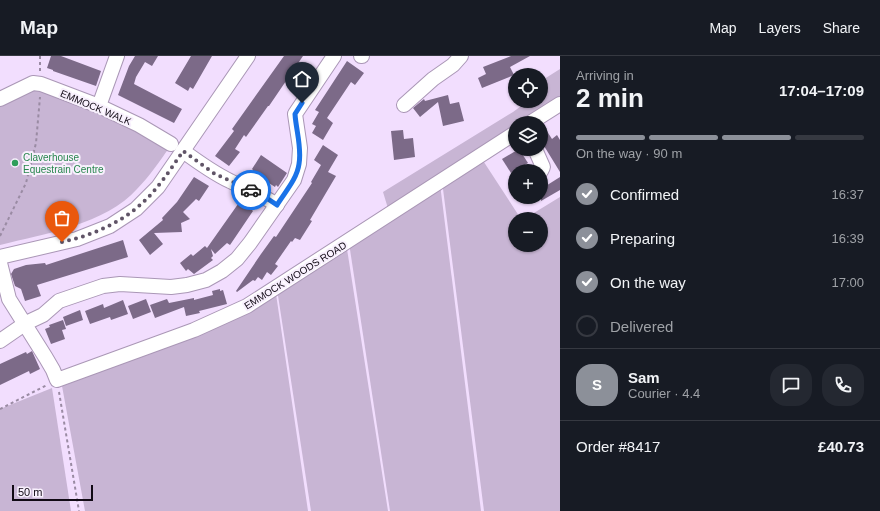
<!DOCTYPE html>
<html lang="en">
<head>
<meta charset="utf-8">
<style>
	:root { --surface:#171b24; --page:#242831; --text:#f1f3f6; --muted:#9ea1a6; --line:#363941; --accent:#8c9099 }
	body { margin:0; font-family:Arial,sans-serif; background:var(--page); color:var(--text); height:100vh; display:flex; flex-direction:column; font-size:15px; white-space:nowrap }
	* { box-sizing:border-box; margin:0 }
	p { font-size:13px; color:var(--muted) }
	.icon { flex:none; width:22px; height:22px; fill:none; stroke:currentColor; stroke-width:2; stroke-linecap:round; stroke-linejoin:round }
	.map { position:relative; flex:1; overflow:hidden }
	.details { display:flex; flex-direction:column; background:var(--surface); width:320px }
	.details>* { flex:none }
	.fabs { position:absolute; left:508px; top:12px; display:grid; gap:8px }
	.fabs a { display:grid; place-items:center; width:40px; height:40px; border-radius:50%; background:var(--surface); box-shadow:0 1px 3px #0004; font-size:20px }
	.scale { position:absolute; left:12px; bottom:10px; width:81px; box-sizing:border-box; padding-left:4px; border:2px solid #110a15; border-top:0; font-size:11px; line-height:14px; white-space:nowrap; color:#110a15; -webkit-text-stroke:3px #f8f0fd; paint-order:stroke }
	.pin { position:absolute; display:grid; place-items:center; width:34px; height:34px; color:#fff; margin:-41px -17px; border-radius:50% 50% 50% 0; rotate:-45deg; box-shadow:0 0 4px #0007 }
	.pin .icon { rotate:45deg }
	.courier { position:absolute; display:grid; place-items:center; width:40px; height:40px; margin:-20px; border:3px solid #1a73e8; border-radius:50%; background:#fff; color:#222; box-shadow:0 1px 5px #0007 }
	.overview em { font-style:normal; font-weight:700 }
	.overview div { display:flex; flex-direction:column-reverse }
	.overview { display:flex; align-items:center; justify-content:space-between; height:68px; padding:0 16px }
	h1 { font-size:26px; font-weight:700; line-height:30px }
	.bar { display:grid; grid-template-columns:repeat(4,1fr); gap:6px 4px; align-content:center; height:48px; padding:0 16px }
	.bar i { height:5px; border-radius:3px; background:var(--line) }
	.bar .active { background:var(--accent) }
	.bar p { grid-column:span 4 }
	.line { display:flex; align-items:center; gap:10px; padding:0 16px; border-top:1px solid var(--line) }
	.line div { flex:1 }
	.round { display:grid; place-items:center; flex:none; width:42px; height:42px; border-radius:16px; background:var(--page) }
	ol { padding:0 16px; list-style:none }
	li { display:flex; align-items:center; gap:12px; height:44px }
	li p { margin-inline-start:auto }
	li .icon { padding:4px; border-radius:50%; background:var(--accent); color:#fff; stroke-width:4 }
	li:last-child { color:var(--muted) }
	li i { width:22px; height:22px; border:2px solid var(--line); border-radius:50% }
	header { display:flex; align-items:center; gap:24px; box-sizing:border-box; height:56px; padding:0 20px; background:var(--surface); border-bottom:1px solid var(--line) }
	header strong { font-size:19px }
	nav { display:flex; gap:22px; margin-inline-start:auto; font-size:14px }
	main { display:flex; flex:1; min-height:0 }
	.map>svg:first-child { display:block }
	.green { fill:#c8b5d4 }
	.building { fill:#7c6a88 }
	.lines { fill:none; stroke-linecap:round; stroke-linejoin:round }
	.minor-casing { stroke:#aa97b6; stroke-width:16 }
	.path { stroke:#9a8ba3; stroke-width:2; stroke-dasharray:3 3; stroke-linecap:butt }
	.minor { stroke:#fff; stroke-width:14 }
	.done { stroke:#605467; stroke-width:4; stroke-dasharray:0 7.2 }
	.route { stroke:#1a73e8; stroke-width:5 }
	.leisure-dot { fill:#2e9e5b; stroke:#f8f0fd; stroke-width:1.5 }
	.labels { text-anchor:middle; stroke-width:4; stroke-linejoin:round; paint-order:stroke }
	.street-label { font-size:10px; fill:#110a15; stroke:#f8f0fd }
	.leisure-label { font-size:10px; fill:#27864d; stroke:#f8f0fd; text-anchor:start }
</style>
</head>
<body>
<header>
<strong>Map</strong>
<nav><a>Map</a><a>Layers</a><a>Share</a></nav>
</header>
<main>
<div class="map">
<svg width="560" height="455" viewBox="0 0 560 455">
	<rect width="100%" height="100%" fill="#f2defe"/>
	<g class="green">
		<path d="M560,13V48L530,67H515V77L480,100L521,163H515V189H541V163H524L560,141V455H484L442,125L390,159L383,136L513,56L528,45H541V25Z"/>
		<path d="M33,27L96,54L169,92C159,106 149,121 137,133C106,168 44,178 0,189V43Z"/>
		<path d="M440,128L481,455H390L349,187Z"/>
		<path d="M347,193L388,455H311L277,233Z"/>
		<path d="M276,238L308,455H85L62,330L229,266Z"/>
		<path d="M52,332L71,455H0V353Z"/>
	</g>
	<g class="building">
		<path d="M51,0H61L101,15L96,30L53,15V14L47,12Z"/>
		<path d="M135,0H158L152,10L145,6L136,21L134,28L182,53L174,67L118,39L129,10Z"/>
		<path d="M191,0H212L193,33L190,31L188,35L175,27Z"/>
		<path d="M284,0H303L269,50H268L246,81L244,79L235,93L240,96L229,110L215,100L234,75L232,73Z"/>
		<path d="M511,0H530L510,11L514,19L482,32L478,22L486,18L483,11Z"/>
		<path d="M347,5L364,17L355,29L351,26L327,62L333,67L323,84L312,77L316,70L312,68L319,56L315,54Z"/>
		<path d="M448,39L450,48L459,46L464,65L443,70L438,46L420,61L413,52L424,43L425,45Z"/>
		<path d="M543,69L552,83L557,79L560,84V116L541,85V70Z"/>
		<path d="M403,74L404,83L413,82L415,101L394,104L391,75Z"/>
		<path d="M323,89L338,99L328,116L336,120L310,164L312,165L300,184L295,182L292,186L291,185L275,208L278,210L271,219L267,216L262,224L258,221L255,225L253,224L237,236L236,235L261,198L274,180L276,181L312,127L311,126L321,109L314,104Z"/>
		<path d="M519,93L528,107L511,117L502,103Z"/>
		<path d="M261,99L287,117L278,131L276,129L275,131L252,116L253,114L252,113Z"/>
		<path d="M194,121L209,130L199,145L196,143L183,156L190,163L181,167L182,176L154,177L163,188L150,199L139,184L163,164L162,162L177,146Z"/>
		<path d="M560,121V134L541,145V133Z"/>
		<path d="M243,141L256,148L252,154L253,155L230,189L227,187L215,198L211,193L213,200L211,202L213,204L194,218L188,213L186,215L180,207L191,198L193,200L205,190L207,192Z"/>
		<path d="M123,184L128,201L37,229L41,240L25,245L21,233L15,230L11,218L14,213L26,209L45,207L46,209Z"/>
		<path d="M220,233V235L223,234L227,248L199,255L200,257L186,260L184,251L155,262L150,249L167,243L169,247L194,242V244L213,239L212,235Z"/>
		<path d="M146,243L151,256L133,263L128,250Z"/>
		<path d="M123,244L128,258L111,264L110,261L90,268L85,255L103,248L104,252Z"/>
		<path d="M80,254L83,264L66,270L63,261Z"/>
		<path d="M63,264L66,273L62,274L65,283L51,288L45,273L50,271L49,269Z"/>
		<path d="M32,295L40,313L30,318L29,315L0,329V308L26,296L27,298Z"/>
	</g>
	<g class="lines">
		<defs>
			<g id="minor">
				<path d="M361,0H362"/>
				<path d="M0,43L33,27L41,28L99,50L139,69L171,88"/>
				<path d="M404,49L433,23L453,9L461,0"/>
				<path d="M99,50L117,0"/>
				<path d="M530,67L560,48"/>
				<path d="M535,93L543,111L541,115"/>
				<path d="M183,95C198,106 213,117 230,125C247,134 261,138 277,149"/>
				<path d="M0,201L77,183L110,170L136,153L158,131L248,0"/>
				<path d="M0,207L9,243L46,302L53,314L57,324L194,274L247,250L515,77"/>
				<path d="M0,285L26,267L43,259L59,245L103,230L120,228L171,231L187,229L206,224L222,215L237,203L250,187L294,124L299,108L300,92L295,58L334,0"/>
			</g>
		</defs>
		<use href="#minor" class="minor-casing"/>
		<g class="path">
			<path d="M40,0V16"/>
			<path d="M0,180L26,127L36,87L40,41"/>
			<path d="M59,336L79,455"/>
			<path d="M0,353L47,329"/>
		</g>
		<use href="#minor" class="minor"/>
	</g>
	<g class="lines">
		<path class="done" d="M62,186C99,178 134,161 158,130C167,119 175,107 183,95L215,118L251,134"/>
		<path class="route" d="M251,134L262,139L277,149C285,136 297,123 299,108C302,92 296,74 295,58L302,47"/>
	</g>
	<circle class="leisure-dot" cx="15" cy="107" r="4"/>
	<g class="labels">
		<g class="street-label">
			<text transform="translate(96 51) rotate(23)" y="4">EMMOCK WALK</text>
			<text transform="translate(295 219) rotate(-32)" y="4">EMMOCK WOODS ROAD</text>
		</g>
		<g class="leisure-label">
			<text x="23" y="105">Claverhouse<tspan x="23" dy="12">Equestrain Centre</tspan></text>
		</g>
	</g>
</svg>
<div class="fabs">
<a><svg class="icon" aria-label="locate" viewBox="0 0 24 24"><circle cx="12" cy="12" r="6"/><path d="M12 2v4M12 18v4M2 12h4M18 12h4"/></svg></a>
<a><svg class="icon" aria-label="layers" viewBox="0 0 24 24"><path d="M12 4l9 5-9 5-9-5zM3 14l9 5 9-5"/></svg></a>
<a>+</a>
<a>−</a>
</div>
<div class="scale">50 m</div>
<div class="pin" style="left:62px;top:186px;background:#ea580c"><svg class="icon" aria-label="bag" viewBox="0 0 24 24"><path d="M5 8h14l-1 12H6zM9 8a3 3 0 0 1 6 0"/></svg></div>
<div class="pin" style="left:302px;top:47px;background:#1f2937"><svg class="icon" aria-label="home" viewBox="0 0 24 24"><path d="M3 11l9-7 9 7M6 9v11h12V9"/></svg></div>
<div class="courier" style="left:251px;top:134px"><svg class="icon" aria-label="car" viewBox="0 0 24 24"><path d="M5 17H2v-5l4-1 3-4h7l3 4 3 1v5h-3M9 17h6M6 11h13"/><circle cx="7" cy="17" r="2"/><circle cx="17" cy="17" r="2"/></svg></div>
</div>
<section class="details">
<div class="overview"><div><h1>2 min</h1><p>Arriving in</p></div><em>17:04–17:09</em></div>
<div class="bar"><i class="active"></i><i class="active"></i><i class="active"></i><i></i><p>On the way · 90 m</p></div>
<ol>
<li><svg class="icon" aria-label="check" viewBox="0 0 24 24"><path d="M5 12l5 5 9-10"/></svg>Confirmed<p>16:37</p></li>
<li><svg class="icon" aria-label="check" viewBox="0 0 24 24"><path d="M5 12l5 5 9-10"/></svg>Preparing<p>16:39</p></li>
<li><svg class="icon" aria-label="check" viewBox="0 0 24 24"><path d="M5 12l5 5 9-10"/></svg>On the way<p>17:00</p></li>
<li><i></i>Delivered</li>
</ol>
<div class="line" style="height:72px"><b class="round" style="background:var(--accent);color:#fff">S</b><div><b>Sam</b><p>Courier · 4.4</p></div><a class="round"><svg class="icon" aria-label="chat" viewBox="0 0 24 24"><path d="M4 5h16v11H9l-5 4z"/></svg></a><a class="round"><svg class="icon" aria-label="phone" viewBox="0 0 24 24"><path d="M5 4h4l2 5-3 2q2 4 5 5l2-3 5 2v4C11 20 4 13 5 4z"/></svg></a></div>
<div class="line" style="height:52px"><div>Order #8417</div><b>£40.73</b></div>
</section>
</main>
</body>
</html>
